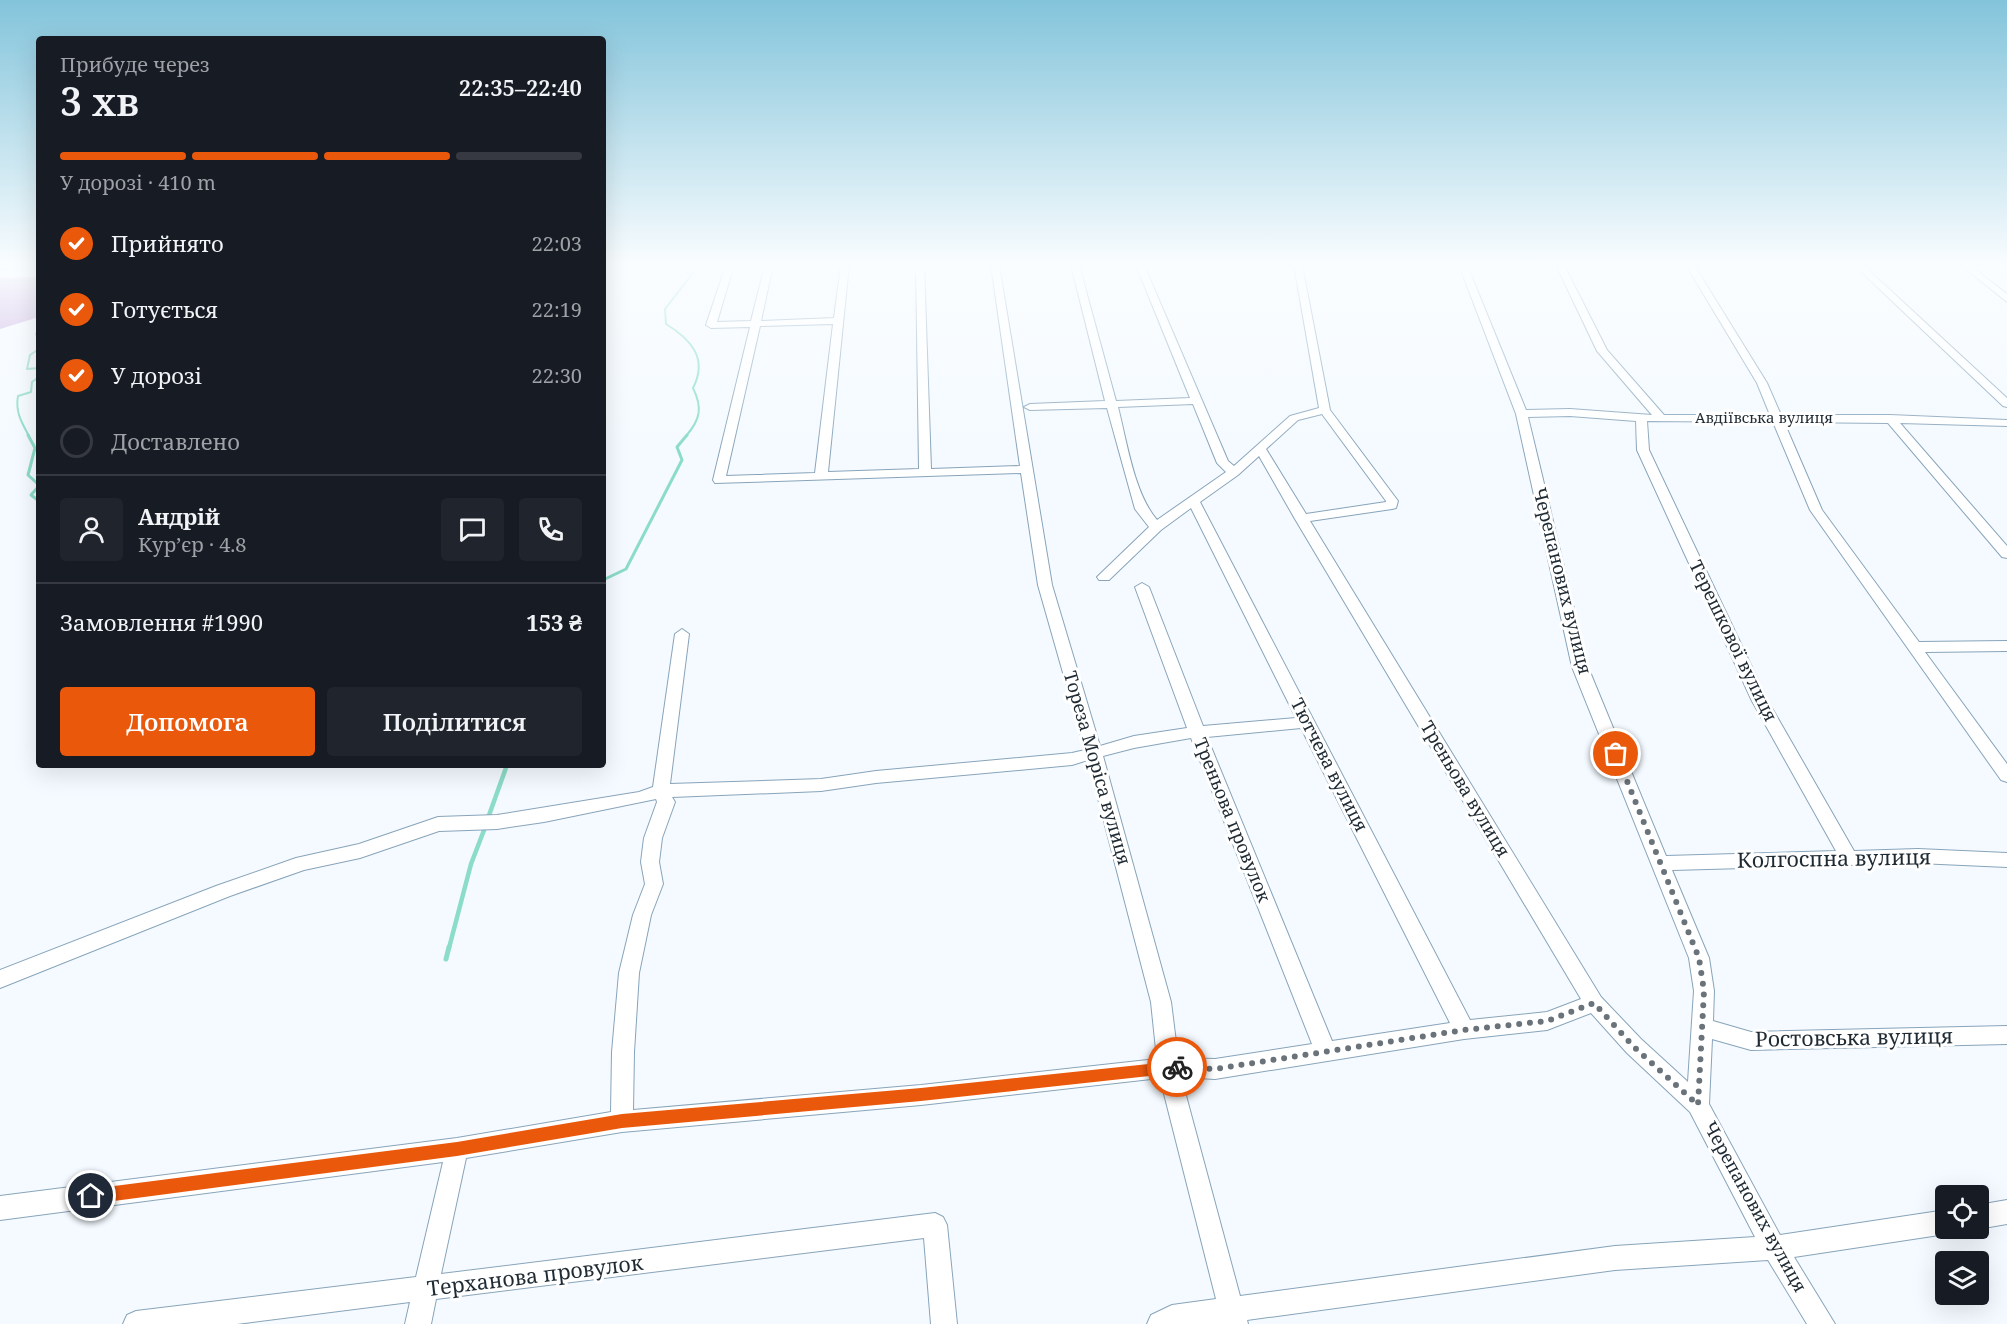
<!DOCTYPE html>
<html lang="uk">
<head>
<meta charset="utf-8">
<style>
	:root { --surface:#171b24; --page:#20242c; --text:#f1f3f6; --muted:#9ea1a6; --line:#363941; --accent:#ea580c }
	body { margin:0; font-family:"Noto Serif",serif; background:var(--page); color:var(--text); height:100vh; display:flex; flex-direction:column; font-size:22px; white-space:nowrap }
	* { box-sizing:border-box; margin:0 }
	p { font-size:20px; color:var(--muted) }
	.icon { flex:none; width:33px; height:33px; fill:none; stroke:currentColor; stroke-width:2; stroke-linecap:round; stroke-linejoin:round }
	.map { position:relative; flex:1; overflow:hidden }
	.panel { position:absolute; left:36px; top:36px; width:570px; height:732px; display:flex; flex-direction:column; background:var(--surface); border-radius:6px; box-shadow:0 6px 24px #0002 }
	.panel>* { flex:none }
	.controls { position:absolute; left:1935px; top:1185px; display:grid; gap:12px }
	.controls a { display:grid; place-items:center; width:54px; height:54px; border-radius:6px; background:var(--surface); box-shadow:0 6px 24px #0002; font-size:30px }
	.pin { position:absolute; display:grid; place-items:center; width:51px; height:51px; color:#fff; margin:-26px; border:3px solid #fff; border-radius:50%; box-shadow:0 2px 6px #0007 }
	.courier { position:absolute; display:grid; place-items:center; width:60px; height:60px; margin:-30px; border:4px solid #ea580c; border-radius:50%; background:#fff; color:#222; box-shadow:0 2px 8px #0007 }
	.head em { font-style:normal; font-weight:600 }
	.head div { display:flex; flex-direction:column-reverse }
	.head { display:flex; align-items:center; justify-content:space-between; height:102px; padding:0 24px }
	h1 { font-size:39px; font-weight:600; line-height:45px }
	.bar { display:grid; grid-template-columns:repeat(4,1fr); gap:9px 6px; align-content:center; height:72px; padding:0 24px }
	.bar i { height:8px; border-radius:4px; background:var(--line) }
	.bar .on { background:var(--accent) }
	.bar p { grid-column:span 4 }
	.line { display:flex; align-items:center; gap:15px; padding:0 24px; border-top:2px solid var(--line) }
	.line div { flex:1 }
	.round { display:grid; place-items:center; flex:none; width:63px; height:63px; border-radius:6px; background:var(--page) }
	ol { padding:0 24px; list-style:none }
	li { display:flex; align-items:center; gap:18px; height:66px }
	li p { margin-inline-start:auto }
	li .icon { padding:6px; border-radius:50%; background:var(--accent); color:#fff; stroke-width:4 }
	li:last-child { color:var(--muted) }
	li i { width:33px; height:33px; border:3px solid var(--line); border-radius:50% }
	.cta { display:flex; gap:12px; margin-top:auto; padding:12px 24px }
	.cta a { flex:1; height:69px; border-radius:6px; background:var(--accent); color:#fff; font-size:24px; font-weight:600; line-height:69px; text-align:center }
	.cta a+a { background:var(--page); color:var(--text) }
	.map>svg:first-child { display:block }
	.forest { fill:#c4a7df }
	.lines { fill:none; stroke-linecap:round; stroke-linejoin:round }
	.stream-far3 { stroke:#8bdcc8; stroke-width:2 }
	.stream-far2 { stroke:#8bdcc8; stroke-width:3 }
	.stream-far1 { stroke:#8bdcc8; stroke-width:4.5 }
	.stream { stroke:#8bdcc8; stroke-width:5 }
	.minor-casing { stroke:#88a4ba; stroke-width:2 }
	.minor { fill:#fff; fill-rule:evenodd }
	.route { fill:#ea580c }
	.done { stroke:#6a737a; stroke-width:6; stroke-dasharray:0 10.8 }
	.labels { text-anchor:middle; stroke-width:6; stroke-linejoin:round; paint-order:stroke }
	.far-street-label { font-size:15px; fill:#1f2a33; stroke:#fff }
	.street-label { font-size:18px; fill:#1f2a33; stroke:#fff }
	.near-street-label { font-size:21px; fill:#1f2a33; stroke:#fff }
</style>
</head>
<body>
<div class="map">
<svg width="2007" height="1324" viewBox="0 0 2007 1324">
	<rect width="100%" height="100%" fill="#f4faff"/>
	<path class="forest" d="M39,277V317L0,329V278Z"/>
	<g class="lines">
		<g class="stream-far3">
			<path d="M0,271L25,265"/>
			<path d="M39,331L36,334L39,342"/>
			<path d="M39,349L30,355L27,369L39,368"/>
			<path d="M29,436C22,423 15,412 18,396L31,392L32,382L39,377"/>
			<path d="M686,436C700,420 703,408 693,388C708,359 692,340 666,324L665,309L699,265"/>
		</g>
		<g class="stream-far2">
			<path d="M28,435L35,448L28,475L39,485"/>
			<path d="M39,486L31,495L39,501"/>
			<path d="M603,580L626,569L682,460L677,447L687,435"/>
		</g>
		<g class="stream-far1">
			<path d="M488,818L507,765"/>
			<path d="M449,948L471,864L486,825"/>
		</g>
		<path class="stream" d="M446,959L449,947"/>
		<defs>
			<g id="minor">
				<path d="M726,265H734L717,322L751,321L765,265H773L761,321L834,318L841,265H849L828,472L919,469L916,265H924L931,469L1020,466L991,265H999L1052,585L1100,746L1134,736L1187,728L1135,587L1142,583L1149,587L1203,726L1296,718L1191,508L1161,530L1109,580H1099L1097,577L1149,527L1135,509L1107,408L1030,410L1024,407L1030,404L1105,401L1071,265H1079L1116,401L1190,398L1136,265H1144L1228,461L1234,466L1290,416L1319,408L1294,265H1302L1330,410L1398,501L1396,508L1392,509L1310,521L1601,997L1641,1039L1688,1082L1694,991L1689,958L1572,667L1516,414L1459,265H1467L1526,410L1570,409L1652,415L1597,351L1556,265H1564L1607,350L1664,415H1770L1757,383L1686,265H1694L1767,383L1781,415H1890L2007,420V426L1900,423L2007,546V558L2002,557L1888,423L1784,422L1822,510L1919,642L2007,641V651L1925,652L2007,764V782L2001,780L1810,510L1773,422L1647,421L1649,450L1768,701L1854,851L1918,849L2007,853V867L1918,863L1672,870L1709,958L1714,991L1713,1021L1751,1032L2007,1026V1044L1751,1050L1712,1039L1709,1104L1780,1235L1946,1210V1228H1955L1954,1230L1946,1234L1794,1257L1835,1324H1807L1768,1260L1615,1270L1247,1320L1248,1324H1147L1151,1315L1172,1305L1216,1299L1160,1078L921,1105L622,1132L466,1158L441,1274L935,1213L943,1217L947,1225L957,1324H931L924,1238L436,1299L431,1324H405L410,1302L237,1324H123L127,1315L136,1311L416,1277L443,1162L0,1220V1196L457,1138L611,1112L612,1052L619,973L633,915L645,884L641,862L644,838L657,802L656,799L544,822L497,829L439,831L360,858L304,870L230,896L0,988V970L216,886L296,858L359,844L438,817L497,815L639,792L653,787L675,634L682,629L689,634L670,784L821,779L876,771L1072,753L1085,750L1038,585L1021,473L715,483L713,480L750,327L711,328L706,325ZM833,324L815,473L726,476L760,326ZM1193,404L1217,463L1226,472L1157,520C1134,493 1127,442 1118,407ZM1322,414L1386,501V502L1306,514L1266,449L1298,420ZM1570,416L1636,421L1637,450L1752,701L1836,851L1666,856L1588,667L1528,417ZM1259,456L1295,519L1581,999L1547,1012L1470,1020L1200,502L1238,475ZM1301,728L1450,1023L1332,1041L1207,737ZM1191,738L1312,1044L1215,1059L1178,1058L1171,1002L1103,756L1134,748ZM1088,760L1151,1002L1157,1059L921,1085L633,1110L634,1052L639,973L651,915L663,884L659,862L662,838L675,802L672,797L821,791L876,783L1072,765ZM1591,1013L1627,1053L1690,1112L1755,1237L1615,1246L1240,1296L1181,1077L1215,1079L1464,1039L1547,1030Z"/>
				<path d="M1854,265H1863L2007,398V407L2003,406Z"/>
				<path d="M1961,265H1970L2007,294V302Z"/>
				<path d="M2007,1200V1224L1978,1229L1977,1228L1978,1205Z"/>
			</g>
		</defs>
		<use href="#minor" class="minor-casing"/>
		<use href="#minor" class="minor"/>
	</g>
	<linearGradient id="sky" x2="0" y2="1"><stop stop-color="#83c4db"/><stop offset="0.59" stop-color="#fafdff"/><stop offset="1" stop-color="#fafdff" stop-opacity="0"/></linearGradient>
	<rect width="2007" height="450" fill="url(#sky)"/>
	<path class="route" d="M1177,1061L1184,1067L1177,1073L921,1101L622,1128L457,1156L91,1204L86,1201L84,1196L86,1191L91,1189L457,1142L622,1114L921,1088Z"/>
	<g class="lines">
		<path class="done" d="M1177,1067L1215,1069L1464,1030L1547,1021L1594,1003L1634,1047L1698,1105L1704,991L1699,958L1616,754"/>
	</g>
	<g class="labels">
		<g class="far-street-label">
			<text x="1764" y="423">Авдіївська вулиця</text>
		</g>
		<g class="street-label">
			<text transform="translate(1562 581) rotate(76)" y="6">Черепанових вулиця</text>
			<text transform="translate(1733 641) rotate(64)" y="6">Терешкової вулиця</text>
			<text transform="translate(1329 765) rotate(63)" y="6">Тютчева вулиця</text>
			<text transform="translate(1097 768) rotate(74)" y="6">Тореза Моріса вулиця</text>
			<text transform="translate(1465 789) rotate(59)" y="6">Треньова вулиця</text>
			<text transform="translate(1232 820) rotate(68)" y="6">Треньова провулок</text>
			<text transform="translate(1755 1207) rotate(61)" y="6">Черепанових вулиця</text>
		</g>
		<g class="near-street-label">
			<text transform="translate(1834 859) rotate(-1)" y="7">Колгоспна вулиця</text>
			<text transform="translate(1854 1038) rotate(-1)" y="7">Ростовська вулиця</text>
			<text transform="translate(535 1276) rotate(-7)" y="7">Терханова провулок</text>
		</g>
	</g>
</svg>
<div class="controls">
<a><svg class="icon" aria-label="locate" viewBox="0 0 24 24"><circle cx="12" cy="12" r="6"/><path d="M12 2v4M12 18v4M2 12h4M18 12h4"/></svg></a>
<a><svg class="icon" aria-label="layers" viewBox="0 0 24 24"><path d="M12 4l9 5-9 5-9-5zM3 14l9 5 9-5"/></svg></a>
</div>
<div class="pin" style="left:1616px;top:754px;background:#ea580c"><svg class="icon" aria-label="bag" viewBox="0 0 24 24"><path d="M5 8h14l-1 12H6zM9 8a3 3 0 0 1 6 0"/></svg></div>
<div class="pin" style="left:91px;top:1196px;background:#1f2937"><svg class="icon" aria-label="home" viewBox="0 0 24 24"><path d="M3 11l9-7 9 7M6 9v11h12V9"/></svg></div>
<div class="courier" style="left:1177px;top:1067px"><svg class="icon" aria-label="bike" viewBox="0 0 24 24"><circle cx="6" cy="16" r="4"/><circle cx="18" cy="16" r="4"/><path d="M6 16l4-8h5l3 8M10 8l3 8H6M13 5h3"/></svg></div>
<section class="panel">
<div class="head"><div><h1>3 хв</h1><p>Прибуде через</p></div><em>22:35–22:40</em></div>
<div class="bar"><i class="on"></i><i class="on"></i><i class="on"></i><i></i><p>У дорозі · 410 m</p></div>
<ol>
<li><svg class="icon" aria-label="check" viewBox="0 0 24 24"><path d="M5 12l5 5 9-10"/></svg>Прийнято<p>22:03</p></li>
<li><svg class="icon" aria-label="check" viewBox="0 0 24 24"><path d="M5 12l5 5 9-10"/></svg>Готується<p>22:19</p></li>
<li><svg class="icon" aria-label="check" viewBox="0 0 24 24"><path d="M5 12l5 5 9-10"/></svg>У дорозі<p>22:30</p></li>
<li><i></i>Доставлено</li>
</ol>
<div class="line" style="height:108px"><a class="round"><svg class="icon" aria-label="person" viewBox="0 0 24 24"><circle cx="12" cy="8" r="4"/><path d="M4 21q1-7 8-7t8 7"/></svg></a><div><b>Андрій</b><p>Кур’єр · 4.8</p></div><a class="round"><svg class="icon" aria-label="chat" viewBox="0 0 24 24"><path d="M4 5h16v11H9l-5 4z"/></svg></a><a class="round"><svg class="icon" aria-label="phone" viewBox="0 0 24 24"><path d="M5 4h4l2 5-3 2q2 4 5 5l2-3 5 2v4C11 20 4 13 5 4z"/></svg></a></div>
<div class="line" style="height:78px"><div>Замовлення #1990</div><b>153 ₴</b></div>
<div class="cta"><a>Допомога</a><a>Поділитися</a></div>
</section>
</div>
</body>
</html>
